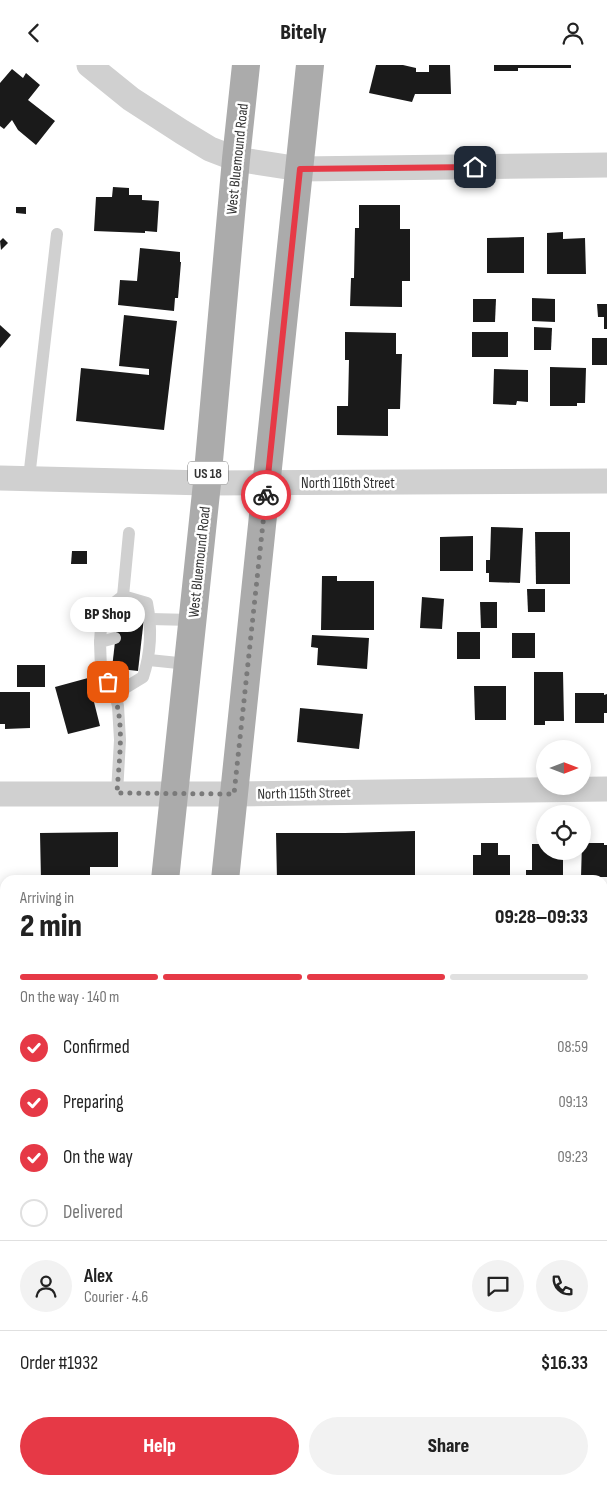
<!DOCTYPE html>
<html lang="en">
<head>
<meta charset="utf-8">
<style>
	:root { --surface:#fff; --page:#f2f2f2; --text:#222; --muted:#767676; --line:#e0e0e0; --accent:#e63946 }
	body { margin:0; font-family:"Sofia Sans Condensed",sans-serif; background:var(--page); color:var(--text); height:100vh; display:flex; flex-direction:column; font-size:19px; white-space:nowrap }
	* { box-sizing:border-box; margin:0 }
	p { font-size:16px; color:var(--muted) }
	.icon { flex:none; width:28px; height:28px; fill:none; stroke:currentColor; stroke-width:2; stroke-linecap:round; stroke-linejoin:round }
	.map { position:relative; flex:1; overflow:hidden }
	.drawer { position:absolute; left:0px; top:810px; width:608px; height:610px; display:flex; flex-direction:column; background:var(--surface); border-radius:15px 15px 0 0; box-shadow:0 2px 12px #0003 }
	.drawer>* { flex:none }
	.needle { width:32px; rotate:90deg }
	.controls { position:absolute; left:536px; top:675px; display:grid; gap:10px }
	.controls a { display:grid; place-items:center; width:55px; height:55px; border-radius:50%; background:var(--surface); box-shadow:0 2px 12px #0003; font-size:25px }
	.pin { position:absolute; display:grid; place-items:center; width:42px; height:42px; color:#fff; margin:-21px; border-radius:10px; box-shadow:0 2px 8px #0006 }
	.courier { position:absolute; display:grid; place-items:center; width:50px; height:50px; margin:-25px; border:4px solid #e63946; border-radius:50%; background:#fff; color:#222; box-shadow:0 1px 6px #0007 }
	.bubble { position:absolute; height:35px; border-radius:18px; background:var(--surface); box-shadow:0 2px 12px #0003; font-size:16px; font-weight:800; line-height:35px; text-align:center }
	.headline em { font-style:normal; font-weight:800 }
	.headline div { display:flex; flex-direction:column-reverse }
	.headline { display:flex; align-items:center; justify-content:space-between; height:85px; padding:0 20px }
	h1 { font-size:32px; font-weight:800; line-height:38px }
	.bar { display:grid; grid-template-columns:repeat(4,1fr); gap:8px 5px; align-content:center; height:60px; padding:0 20px }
	.bar i { height:6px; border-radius:4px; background:var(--line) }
	.bar .selected { background:var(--accent) }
	.bar p { grid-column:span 4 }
	.line { display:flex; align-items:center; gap:12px; padding:0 20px; border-top:1px solid var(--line) }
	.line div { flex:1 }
	.round { display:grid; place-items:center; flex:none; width:52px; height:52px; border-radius:26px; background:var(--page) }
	ol { padding:0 20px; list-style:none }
	li { display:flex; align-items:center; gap:15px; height:55px }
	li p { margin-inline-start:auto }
	li .icon { padding:5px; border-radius:50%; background:var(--accent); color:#fff; stroke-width:4 }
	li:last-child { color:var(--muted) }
	li i { width:28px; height:28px; border:2px solid var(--line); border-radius:50% }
	.button { display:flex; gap:10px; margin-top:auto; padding:10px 20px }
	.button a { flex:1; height:58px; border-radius:30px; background:var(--accent); color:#fff; font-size:20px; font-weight:800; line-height:58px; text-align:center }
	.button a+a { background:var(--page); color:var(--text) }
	header { display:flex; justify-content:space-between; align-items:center; height:65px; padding:0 20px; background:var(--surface); font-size:22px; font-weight:800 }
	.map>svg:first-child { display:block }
	.building { fill:#1a1a1a }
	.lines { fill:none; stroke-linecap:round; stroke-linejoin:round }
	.service { stroke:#d0d0d0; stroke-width:12 }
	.minor { stroke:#d0d0d0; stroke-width:25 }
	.primary { stroke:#ababab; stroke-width:28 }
	.done { stroke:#7a7a7a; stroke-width:5; stroke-dasharray:0 9 }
	.route { stroke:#e63946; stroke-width:6 }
	.labels { text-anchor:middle; stroke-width:5; stroke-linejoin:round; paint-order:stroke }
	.shield { fill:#fff; stroke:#707070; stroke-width:1 }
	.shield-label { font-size:14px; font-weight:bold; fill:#333 }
	.street-label { font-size:15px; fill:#333; stroke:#fff }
</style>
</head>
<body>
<header><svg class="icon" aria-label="back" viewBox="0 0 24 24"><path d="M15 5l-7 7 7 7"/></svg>Bitely<svg class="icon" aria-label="person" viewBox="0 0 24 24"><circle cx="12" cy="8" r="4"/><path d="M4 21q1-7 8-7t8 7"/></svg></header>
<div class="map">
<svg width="607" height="1420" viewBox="0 0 607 1420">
	<rect width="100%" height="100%" fill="#fff"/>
	<g class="building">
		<path d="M376,0H403L416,3V7H429V0H450L451,29H415L412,37L369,28Z"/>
		<path d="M494,0H571V3H518V6H494Z"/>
		<path d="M12,4L23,13L26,8L40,20L28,35L55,56L36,80L18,65L12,55L4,64L0,61V18Z"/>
		<path d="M113,122L129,123V130H142V135L159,136L157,167L145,166V168L94,166L96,132H112Z"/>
		<path d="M359,140H400V164H410V216H402V242L350,241L351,213H354L355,163H359Z"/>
		<path d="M16,142H26V149L16,148Z"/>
		<path d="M563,167V174L585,173L586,209H547V168Z"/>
		<path d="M524,172V208H487V173Z"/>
		<path d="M3,173L8,178L1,185L0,176Z"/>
		<path d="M140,183L180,187V197H181L178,233H175L174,246L118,240L120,215L137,216Z"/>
		<path d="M532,233L555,234V257L532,256Z"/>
		<path d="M473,234H496L495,257H473Z"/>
		<path d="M597,239H607V264H604V252H598Z"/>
		<path d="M124,250L177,256L164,365L76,356L81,303L149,310V304L119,301Z"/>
		<path d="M0,260L11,270L0,283Z"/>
		<path d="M534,262L552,263L551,285H534Z"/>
		<path d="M345,267L396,268V289H402L400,344H388V371L337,370V341H348L349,295H345Z"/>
		<rect x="472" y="267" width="36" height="25"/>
		<rect x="592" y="273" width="15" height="27"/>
		<path d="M550,302L586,303L585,338H577V341H550Z"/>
		<path d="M494,304L528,305V337L517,336L516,340L493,339Z"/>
		<path d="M491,462L523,463L520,518L489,517V508H486V495H490Z"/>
		<path d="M535,467H570V519H536Z"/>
		<path d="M473,471V506H440V472Z"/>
		<path d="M72,486H87V499H71Z"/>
		<path d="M322,511H337V516H374V565H321Z"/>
		<path d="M527,524H545V547H528Z"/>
		<path d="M422,532L444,534L442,564L420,563Z"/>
		<path d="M480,537H497V563H481Z"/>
		<path d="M119,542L145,544L138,606L112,603Z"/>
		<rect x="457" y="567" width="23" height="27"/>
		<rect x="512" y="568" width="23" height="25"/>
		<path d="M312,570L369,573L367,604L317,600L318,583L311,582Z"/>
		<rect x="17" y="600" width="28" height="22"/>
		<path d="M534,607H563L564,656H545V660H534Z"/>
		<path d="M88,613L100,661L68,669L55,622Z"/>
		<path d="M474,621H506V655H475Z"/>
		<path d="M0,627H30V663L5,664V659H0Z"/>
		<path d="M575,628H604V630L607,629V648H604V658H575Z"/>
		<path d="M300,643L363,649L359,684L297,677Z"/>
		<path d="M415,766V815H277L276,768H345Z"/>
		<path d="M118,767V802H90V813L41,815L40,768Z"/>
		<path d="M481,778H498V790H510V815H473V790H481Z"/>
		<path d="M582,778H604V780H607V812H581Z"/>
		<path d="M532,779H545V786H563V814L526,815V805H532Z"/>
		<path d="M602,899H607V962L602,968Z"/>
		<rect x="602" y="1185" width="4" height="27"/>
		<rect x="602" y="1240" width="5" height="37"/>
		<path d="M0,1384H5V1415H49L48,1420H0Z"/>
		<path d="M602,1399H607V1420H594V1415H602Z"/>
		<rect x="302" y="1415" width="36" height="5"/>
		<rect x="369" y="1415" width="37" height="5"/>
		<rect x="425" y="1415" width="37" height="5"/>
		<rect x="475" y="1415" width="43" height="5"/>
		<rect x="533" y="1415" width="39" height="5"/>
	</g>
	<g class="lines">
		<g class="service">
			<path d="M29,413L57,169"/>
			<path d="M150,554L192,555"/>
			<path d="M115,573L100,577L101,605L115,629L118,641L120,675L117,728"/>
			<path d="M100,577L102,547L123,531"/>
			<path d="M149,595L188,599"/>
			<path d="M115,629L143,612C151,588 152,563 147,538L123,531L129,468"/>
			<path d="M0,1148L5,1144"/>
			<path d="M0,1223L5,1228"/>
			<path d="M217,1420L218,1415"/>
		</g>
		<g class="minor">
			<path d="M89,0L131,34L182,67L210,84L236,94L300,104L607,100"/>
			<path d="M0,413L207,418L607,416"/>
			<path d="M0,729H234L607,724"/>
			<path d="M602,1031H607"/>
			<path d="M0,1036H5"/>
			<path d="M602,1341H607"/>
			<path d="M0,1344H5"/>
		</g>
		<g class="primary">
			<path d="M165,815L207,418L236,94L246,0"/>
			<path d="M225,815L310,0"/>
			<path d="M98,1420V1415"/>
			<path d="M158,1420V1415"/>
		</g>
	</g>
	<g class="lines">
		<path class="done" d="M108,617C127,649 119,692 117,728L234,729L266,430"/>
		<path class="route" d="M266,430L300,104L475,102"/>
	</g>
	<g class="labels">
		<rect class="shield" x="188" y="396.5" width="40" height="23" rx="4"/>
		<g class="shield-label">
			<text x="208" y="413">US 18</text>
		</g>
		<g class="street-label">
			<text transform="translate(237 94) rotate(-84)" y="5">West Bluemound Road</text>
			<text x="348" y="423">North 116th Street</text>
			<text transform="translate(199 497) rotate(-84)" y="5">West Bluemound Road</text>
			<text transform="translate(304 728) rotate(-1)" y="5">North 115th Street</text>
		</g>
	</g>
</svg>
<div class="controls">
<a><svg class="needle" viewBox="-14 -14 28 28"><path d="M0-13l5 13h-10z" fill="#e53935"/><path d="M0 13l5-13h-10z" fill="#767676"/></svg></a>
<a><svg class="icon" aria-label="locate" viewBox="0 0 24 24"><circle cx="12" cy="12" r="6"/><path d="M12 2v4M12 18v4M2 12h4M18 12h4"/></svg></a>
</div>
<div class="pin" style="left:108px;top:617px;background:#ea580c"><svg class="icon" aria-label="bag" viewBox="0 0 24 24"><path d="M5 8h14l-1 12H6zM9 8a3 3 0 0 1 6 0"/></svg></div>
<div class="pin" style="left:475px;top:102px;background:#1f2937"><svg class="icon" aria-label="home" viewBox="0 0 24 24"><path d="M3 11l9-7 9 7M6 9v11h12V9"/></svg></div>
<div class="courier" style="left:266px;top:430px"><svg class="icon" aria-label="bike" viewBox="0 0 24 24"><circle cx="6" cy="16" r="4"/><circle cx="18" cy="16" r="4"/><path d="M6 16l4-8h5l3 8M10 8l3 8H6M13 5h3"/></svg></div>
<div class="bubble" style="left:70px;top:532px;width:75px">BP Shop</div>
<section class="drawer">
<div class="headline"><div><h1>2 min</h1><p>Arriving in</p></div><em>09:28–09:33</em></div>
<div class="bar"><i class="selected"></i><i class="selected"></i><i class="selected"></i><i></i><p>On the way · 140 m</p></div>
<ol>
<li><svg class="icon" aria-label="check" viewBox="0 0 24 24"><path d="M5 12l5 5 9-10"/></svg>Confirmed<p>08:59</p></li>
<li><svg class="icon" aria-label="check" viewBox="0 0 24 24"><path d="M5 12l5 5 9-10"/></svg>Preparing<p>09:13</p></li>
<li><svg class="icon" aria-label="check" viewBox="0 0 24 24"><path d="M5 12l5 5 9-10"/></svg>On the way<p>09:23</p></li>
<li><i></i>Delivered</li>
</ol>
<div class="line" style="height:90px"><a class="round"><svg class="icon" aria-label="person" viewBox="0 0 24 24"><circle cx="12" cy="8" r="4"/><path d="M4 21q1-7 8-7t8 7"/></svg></a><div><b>Alex</b><p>Courier · 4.6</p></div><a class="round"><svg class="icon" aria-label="chat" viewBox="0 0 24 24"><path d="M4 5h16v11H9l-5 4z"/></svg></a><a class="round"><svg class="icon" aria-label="phone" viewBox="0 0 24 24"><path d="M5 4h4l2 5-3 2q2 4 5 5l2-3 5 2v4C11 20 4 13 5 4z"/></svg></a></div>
<div class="line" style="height:65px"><div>Order #1932</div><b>$16.33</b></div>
<div class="button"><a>Help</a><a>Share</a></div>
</section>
</div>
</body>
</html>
